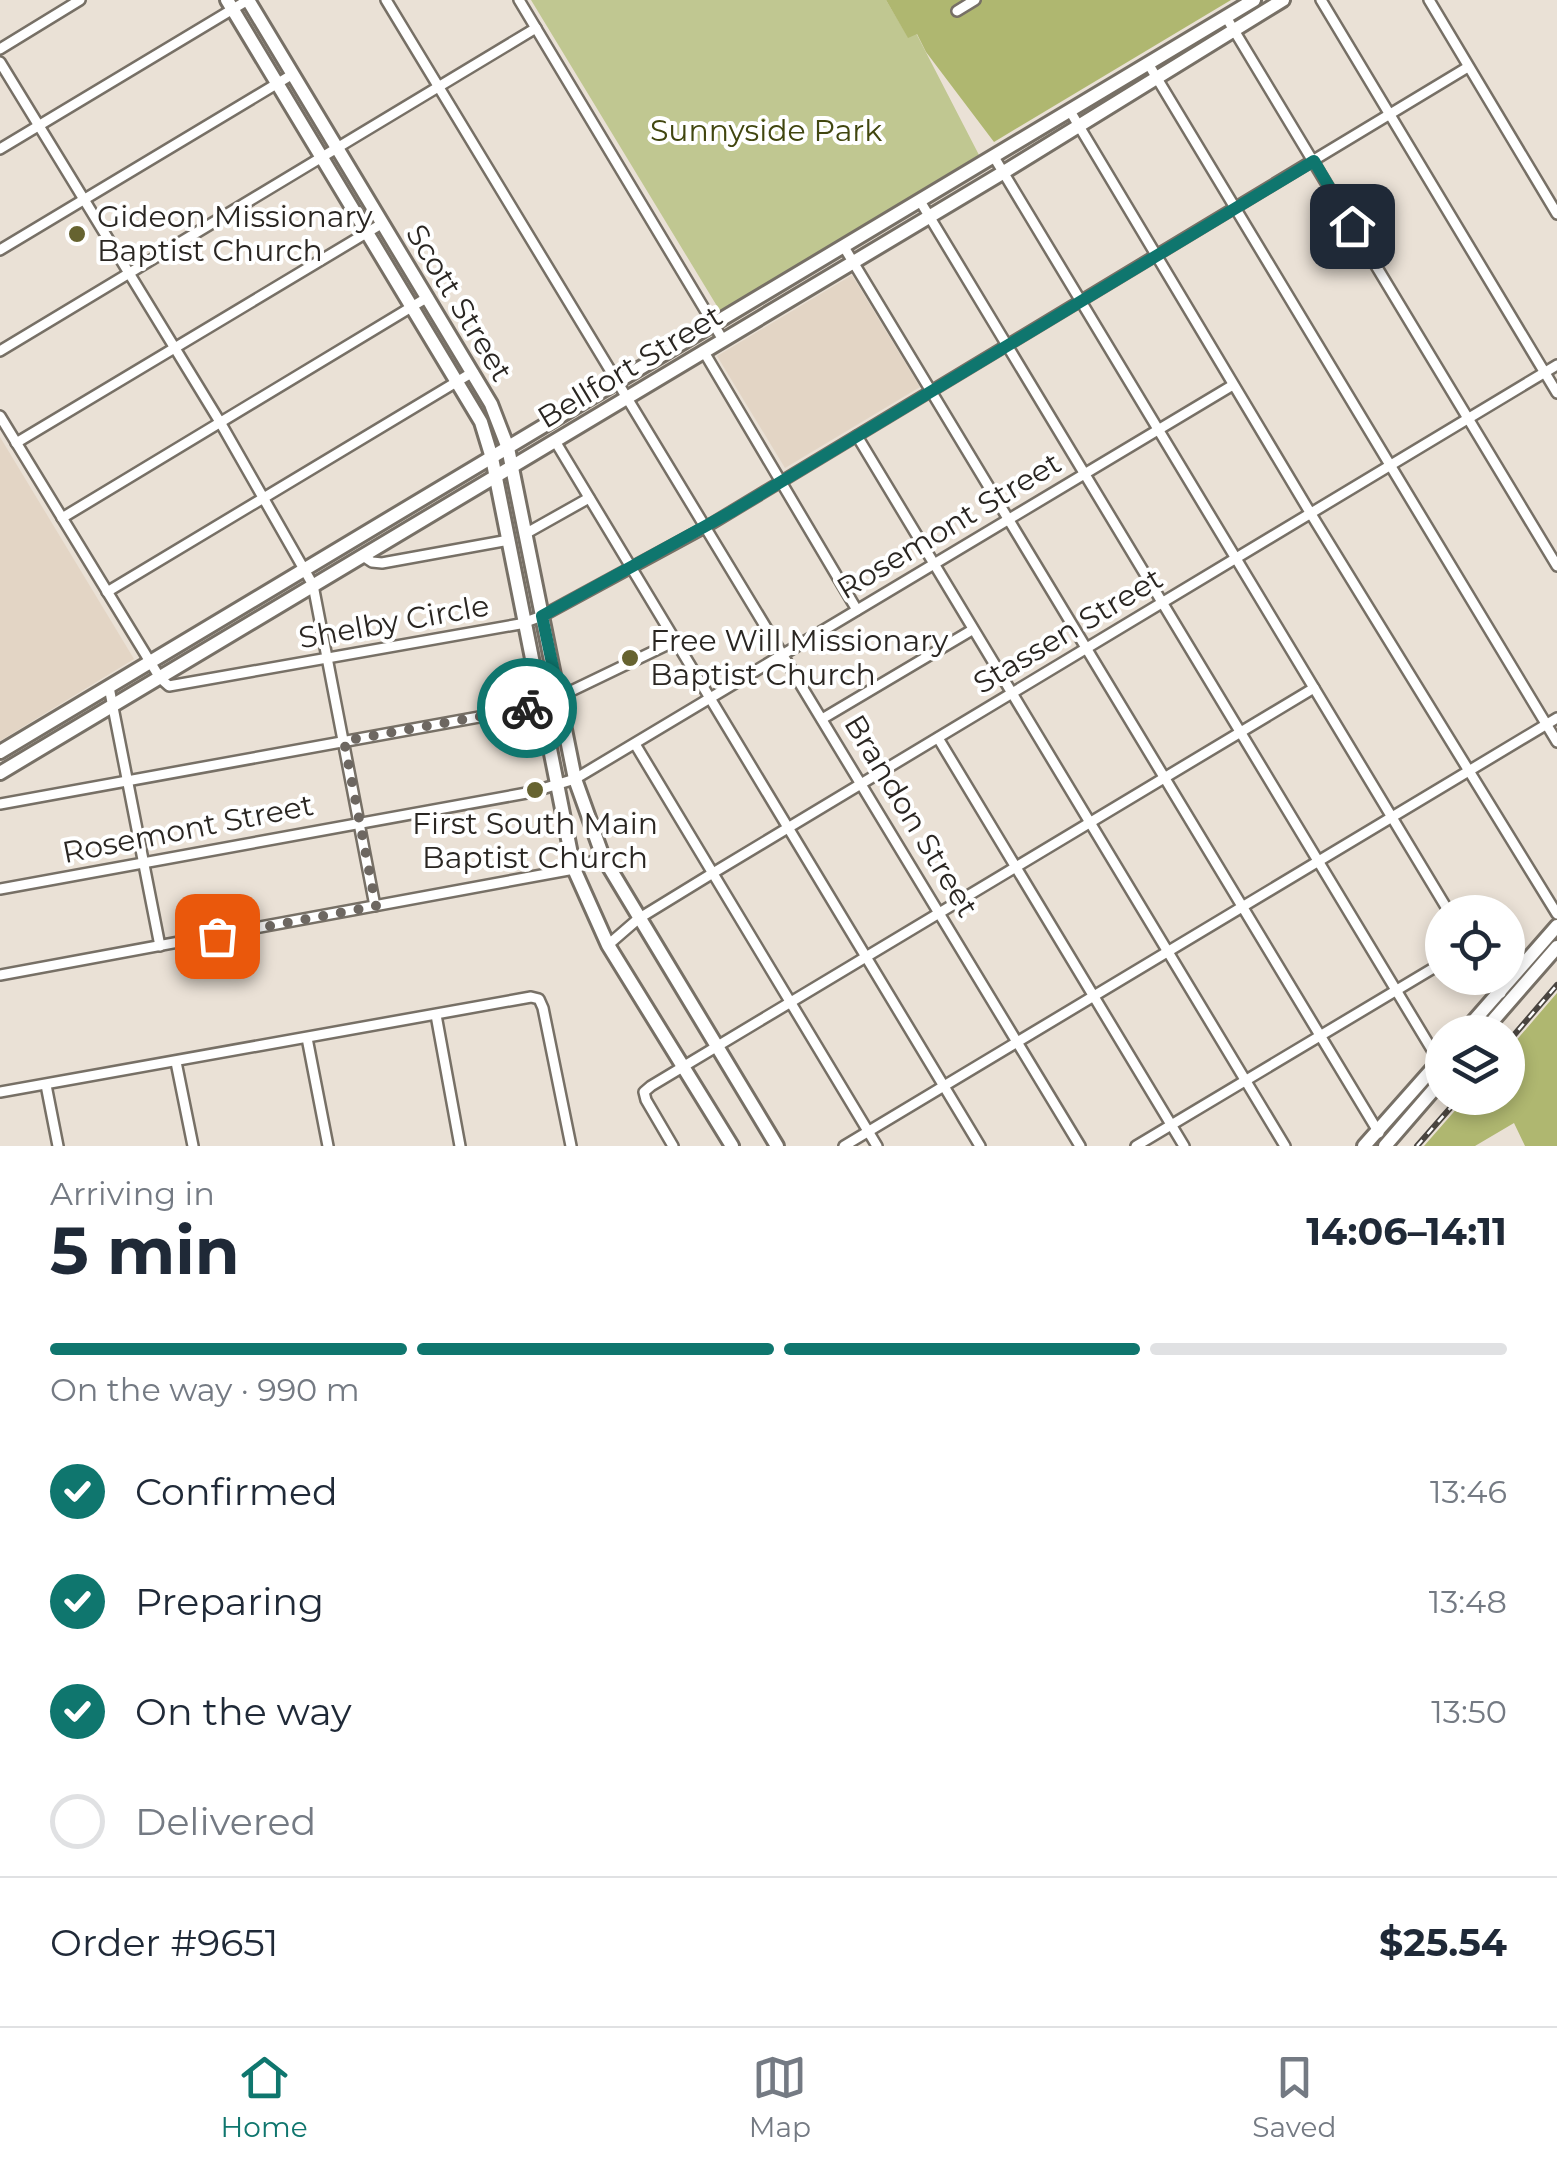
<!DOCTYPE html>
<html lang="en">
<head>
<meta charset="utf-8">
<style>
	:root { --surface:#fff; --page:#f2f2f3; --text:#1f2937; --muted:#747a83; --line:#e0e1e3; --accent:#0f766e }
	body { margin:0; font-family:Montserrat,sans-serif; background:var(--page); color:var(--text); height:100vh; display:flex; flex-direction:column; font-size:38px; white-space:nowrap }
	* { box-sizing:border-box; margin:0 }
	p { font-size:32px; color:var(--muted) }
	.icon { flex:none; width:55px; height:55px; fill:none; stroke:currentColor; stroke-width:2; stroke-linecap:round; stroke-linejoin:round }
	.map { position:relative; height:1146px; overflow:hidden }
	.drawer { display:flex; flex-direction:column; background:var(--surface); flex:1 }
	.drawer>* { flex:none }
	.tools { position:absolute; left:1425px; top:895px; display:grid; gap:20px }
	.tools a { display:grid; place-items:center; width:100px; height:100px; border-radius:50%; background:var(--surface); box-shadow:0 5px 15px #0003; font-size:50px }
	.pin { position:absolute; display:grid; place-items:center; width:85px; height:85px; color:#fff; margin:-42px; border-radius:20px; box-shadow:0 5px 15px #0006 }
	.courier { position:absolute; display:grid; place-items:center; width:100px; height:100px; margin:-50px; border:8px solid #0f766e; border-radius:50%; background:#fff; color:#222; box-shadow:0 2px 12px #0007 }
	.head em { font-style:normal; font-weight:700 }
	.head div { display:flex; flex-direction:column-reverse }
	.head { display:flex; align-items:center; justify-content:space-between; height:170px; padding:0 50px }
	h1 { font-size:65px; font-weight:700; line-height:75px }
	.bar { display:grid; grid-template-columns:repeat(4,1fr); gap:15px 10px; align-content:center; height:120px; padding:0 50px }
	.bar i { height:12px; border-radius:8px; background:var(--line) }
	.bar .current { background:var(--accent) }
	.bar p { grid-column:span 4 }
	.line { display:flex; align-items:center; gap:25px; padding:0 50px; border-top:2px solid var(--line) }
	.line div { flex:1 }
	ol { padding:0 50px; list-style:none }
	li { display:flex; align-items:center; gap:30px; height:110px }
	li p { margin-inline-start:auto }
	li .icon { padding:10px; border-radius:50%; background:var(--accent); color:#fff; stroke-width:4 }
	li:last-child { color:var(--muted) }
	li i { width:55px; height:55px; border:5px solid var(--line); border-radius:50% }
	.dock { display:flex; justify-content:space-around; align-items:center; height:140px; border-top:2px solid var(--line); background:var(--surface); font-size:28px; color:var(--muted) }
	.dock a { display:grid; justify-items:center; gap:5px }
	.dock .current { color:var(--accent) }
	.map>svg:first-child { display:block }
	.built { fill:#e3d5c5 }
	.green { fill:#c0c791 }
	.forest { fill:#afb770 }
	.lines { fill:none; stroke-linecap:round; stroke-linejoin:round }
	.street-casing { stroke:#777066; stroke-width:14 }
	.secondary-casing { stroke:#777066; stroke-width:18 }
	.street { stroke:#fff; stroke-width:9 }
	.secondary { stroke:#fff; stroke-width:12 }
	.rail-casing { stroke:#4a4540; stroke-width:6 }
	.rail { stroke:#fff; stroke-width:2.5; stroke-dasharray:8; stroke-linecap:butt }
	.done { stroke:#6d6761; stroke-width:10; stroke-dasharray:0 18 }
	.route { stroke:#0f766e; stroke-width:12 }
	.poi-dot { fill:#666330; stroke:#fff; stroke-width:4 }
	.labels { text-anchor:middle; stroke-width:8; stroke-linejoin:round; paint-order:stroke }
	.park-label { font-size:30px; fill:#41460f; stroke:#fff }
	.poi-label { font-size:30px; fill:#2a2622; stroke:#fff; text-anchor:start }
	.street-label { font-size:30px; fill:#2a2622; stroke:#fff }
</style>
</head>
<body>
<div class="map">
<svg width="1557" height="1146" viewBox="0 0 1557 1146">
	<rect width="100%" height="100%" fill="#eae1d6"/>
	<g class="built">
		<path d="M852,275L920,387L785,468L717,356Z"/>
		<path d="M0,437L134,659L0,741Z"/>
	</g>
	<path class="green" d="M531,0H886L908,37L916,33L979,155L720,311Z"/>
	<g class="forest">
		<path d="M886,0H1231L994,142L926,52L917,34L908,38Z"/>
		<path d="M1557,993V1146H1525L1514,1123L1475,1146H1424L1466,1098H1508V1050Z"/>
	</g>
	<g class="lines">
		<defs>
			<g id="street">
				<path d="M386,0L1080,1146"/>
				<path d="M519,0L723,340"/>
				<path d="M1321,0L1557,393"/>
				<path d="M1429,0L1557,214"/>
				<path d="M957,11L975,0"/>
				<path d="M1226,17L1557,566"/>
				<path d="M0,49L80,0"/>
				<path d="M0,62L220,422L313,585L375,906"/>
				<path d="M1149,65L1557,742"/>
				<path d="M1070,111L1311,514L1557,914"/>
				<path d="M0,149L248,0"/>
				<path d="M994,157L1449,912"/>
				<path d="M920,201L1440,1063"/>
				<path d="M844,247L1379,1133"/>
				<path d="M0,250L293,74"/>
				<path d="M0,351L536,28"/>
				<path d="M704,352L857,610"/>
				<path d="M0,416L160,678L169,686L520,624L542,616L706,527L1468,67"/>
				<path d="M857,436L1285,1146"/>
				<path d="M555,441L980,1146"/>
				<path d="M16,443L383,223"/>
				<path d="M62,518L428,297"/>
				<path d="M525,534L589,498"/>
				<path d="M363,556L372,562L382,563L509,540"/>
				<path d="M107,592L473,372"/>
				<path d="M109,687L160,946"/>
				<path d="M822,719L972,630"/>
				<path d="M938,738L1184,1146"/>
				<path d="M635,744L877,1146"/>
				<path d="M0,804L540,706L675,641"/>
				<path d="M0,889L532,792L575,779L1233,385"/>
				<path d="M608,945L638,919L713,873L1557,365"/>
				<path d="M0,975L574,869L603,857"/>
				<path d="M1490,978L1501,993"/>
				<path d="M436,1015L460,1146"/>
				<path d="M307,1038L328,1146"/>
				<path d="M176,1062L193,1146"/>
				<path d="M46,1085L58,1146"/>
				<path d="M0,1092L531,997L539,999L543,1008L571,1146"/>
				<path d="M673,1146L646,1100L644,1092L651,1086L1314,688"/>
				<path d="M844,1146L1557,718"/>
				<path d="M1136,1146L1442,963"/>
			</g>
			<g id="secondary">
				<path d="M227,0L481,422L492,458L574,869L608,945L732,1146"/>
				<path d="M248,0L491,404L508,448L575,779L603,857L777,1146"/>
				<path d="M0,752L1254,0"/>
				<path d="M0,773L1004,172L1283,0"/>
				<path d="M1464,1032L1557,926"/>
				<path d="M1483,1032L1557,947"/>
				<path d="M1364,1146L1442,1058"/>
				<path d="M1385,1146L1442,1080"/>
			</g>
		</defs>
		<use href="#street" class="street-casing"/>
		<use href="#secondary" class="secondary-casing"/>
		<use href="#street" class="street"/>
		<use href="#secondary" class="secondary"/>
		<defs>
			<g id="rail">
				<path d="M1508,1042L1557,985"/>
				<path d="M1417,1146L1459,1098"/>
			</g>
		</defs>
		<use href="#rail" class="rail-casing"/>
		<use href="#rail" class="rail"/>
	</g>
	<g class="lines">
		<path class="done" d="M217,936L376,906L344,741L527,708"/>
		<path class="route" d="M527,708L540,706L559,696L542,616L731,512L1314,161L1352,226"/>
	</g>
	<g class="poi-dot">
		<circle cx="77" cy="234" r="10"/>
		<circle cx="630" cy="658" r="10"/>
		<circle cx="535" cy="790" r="10"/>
	</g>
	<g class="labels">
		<g class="park-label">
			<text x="766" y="141">Sunnyside Park</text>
		</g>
		<g class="poi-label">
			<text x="97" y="227">Gideon Missionary<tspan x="97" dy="34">Baptist Church</tspan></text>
			<text x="650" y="651">Free Will Missionary<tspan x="650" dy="34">Baptist Church</tspan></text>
			<text x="535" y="834" text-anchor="middle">First South Main<tspan x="535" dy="34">Baptist Church</tspan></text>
		</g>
		<g class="street-label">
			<text transform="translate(459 303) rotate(59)" y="10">Scott Street</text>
			<text transform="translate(630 367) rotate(-31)" y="10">Bellfort Street</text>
			<text transform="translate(949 526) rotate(-31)" y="10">Rosemont Street</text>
			<text transform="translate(394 622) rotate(-10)" y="10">Shelby Circle</text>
			<text transform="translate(1068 631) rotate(-31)" y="10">Stassen Street</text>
			<text transform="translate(911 816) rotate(59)" y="10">Brandon Street</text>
			<text transform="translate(188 829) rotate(-11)" y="10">Rosemont Street</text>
		</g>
	</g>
</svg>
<div class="tools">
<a><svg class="icon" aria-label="locate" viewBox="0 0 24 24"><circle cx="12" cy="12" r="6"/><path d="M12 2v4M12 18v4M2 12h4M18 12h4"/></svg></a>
<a><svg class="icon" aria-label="layers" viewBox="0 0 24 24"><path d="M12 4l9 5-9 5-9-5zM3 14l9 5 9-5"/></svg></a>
</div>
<div class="pin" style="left:217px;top:936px;background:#ea580c"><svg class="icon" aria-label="bag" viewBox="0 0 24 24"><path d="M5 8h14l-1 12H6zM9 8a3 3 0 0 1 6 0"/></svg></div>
<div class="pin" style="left:1352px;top:226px;background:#1f2937"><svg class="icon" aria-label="home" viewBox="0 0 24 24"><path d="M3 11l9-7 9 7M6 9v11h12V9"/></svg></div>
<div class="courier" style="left:527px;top:708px"><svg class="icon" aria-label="bike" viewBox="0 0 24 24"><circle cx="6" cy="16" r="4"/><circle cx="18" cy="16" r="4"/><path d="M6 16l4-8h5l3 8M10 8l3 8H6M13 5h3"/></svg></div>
</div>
<section class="drawer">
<div class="head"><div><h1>5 min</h1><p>Arriving in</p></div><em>14:06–14:11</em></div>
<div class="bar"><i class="current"></i><i class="current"></i><i class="current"></i><i></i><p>On the way · 990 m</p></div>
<ol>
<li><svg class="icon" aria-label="check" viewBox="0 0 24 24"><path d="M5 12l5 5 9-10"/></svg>Confirmed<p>13:46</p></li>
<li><svg class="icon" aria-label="check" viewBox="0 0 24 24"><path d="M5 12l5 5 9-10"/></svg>Preparing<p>13:48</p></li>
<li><svg class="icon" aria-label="check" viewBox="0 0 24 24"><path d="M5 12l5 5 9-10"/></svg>On the way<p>13:50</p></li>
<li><i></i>Delivered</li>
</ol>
<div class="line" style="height:130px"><div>Order #9651</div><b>$25.54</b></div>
</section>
<nav class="dock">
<a class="current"><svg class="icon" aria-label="home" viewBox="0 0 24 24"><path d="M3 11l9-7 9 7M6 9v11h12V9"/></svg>Home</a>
<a><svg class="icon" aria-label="map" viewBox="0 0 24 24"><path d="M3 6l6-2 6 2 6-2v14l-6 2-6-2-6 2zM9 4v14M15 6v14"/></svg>Map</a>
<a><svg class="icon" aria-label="saved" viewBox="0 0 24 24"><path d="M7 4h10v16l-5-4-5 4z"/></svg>Saved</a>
</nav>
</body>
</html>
